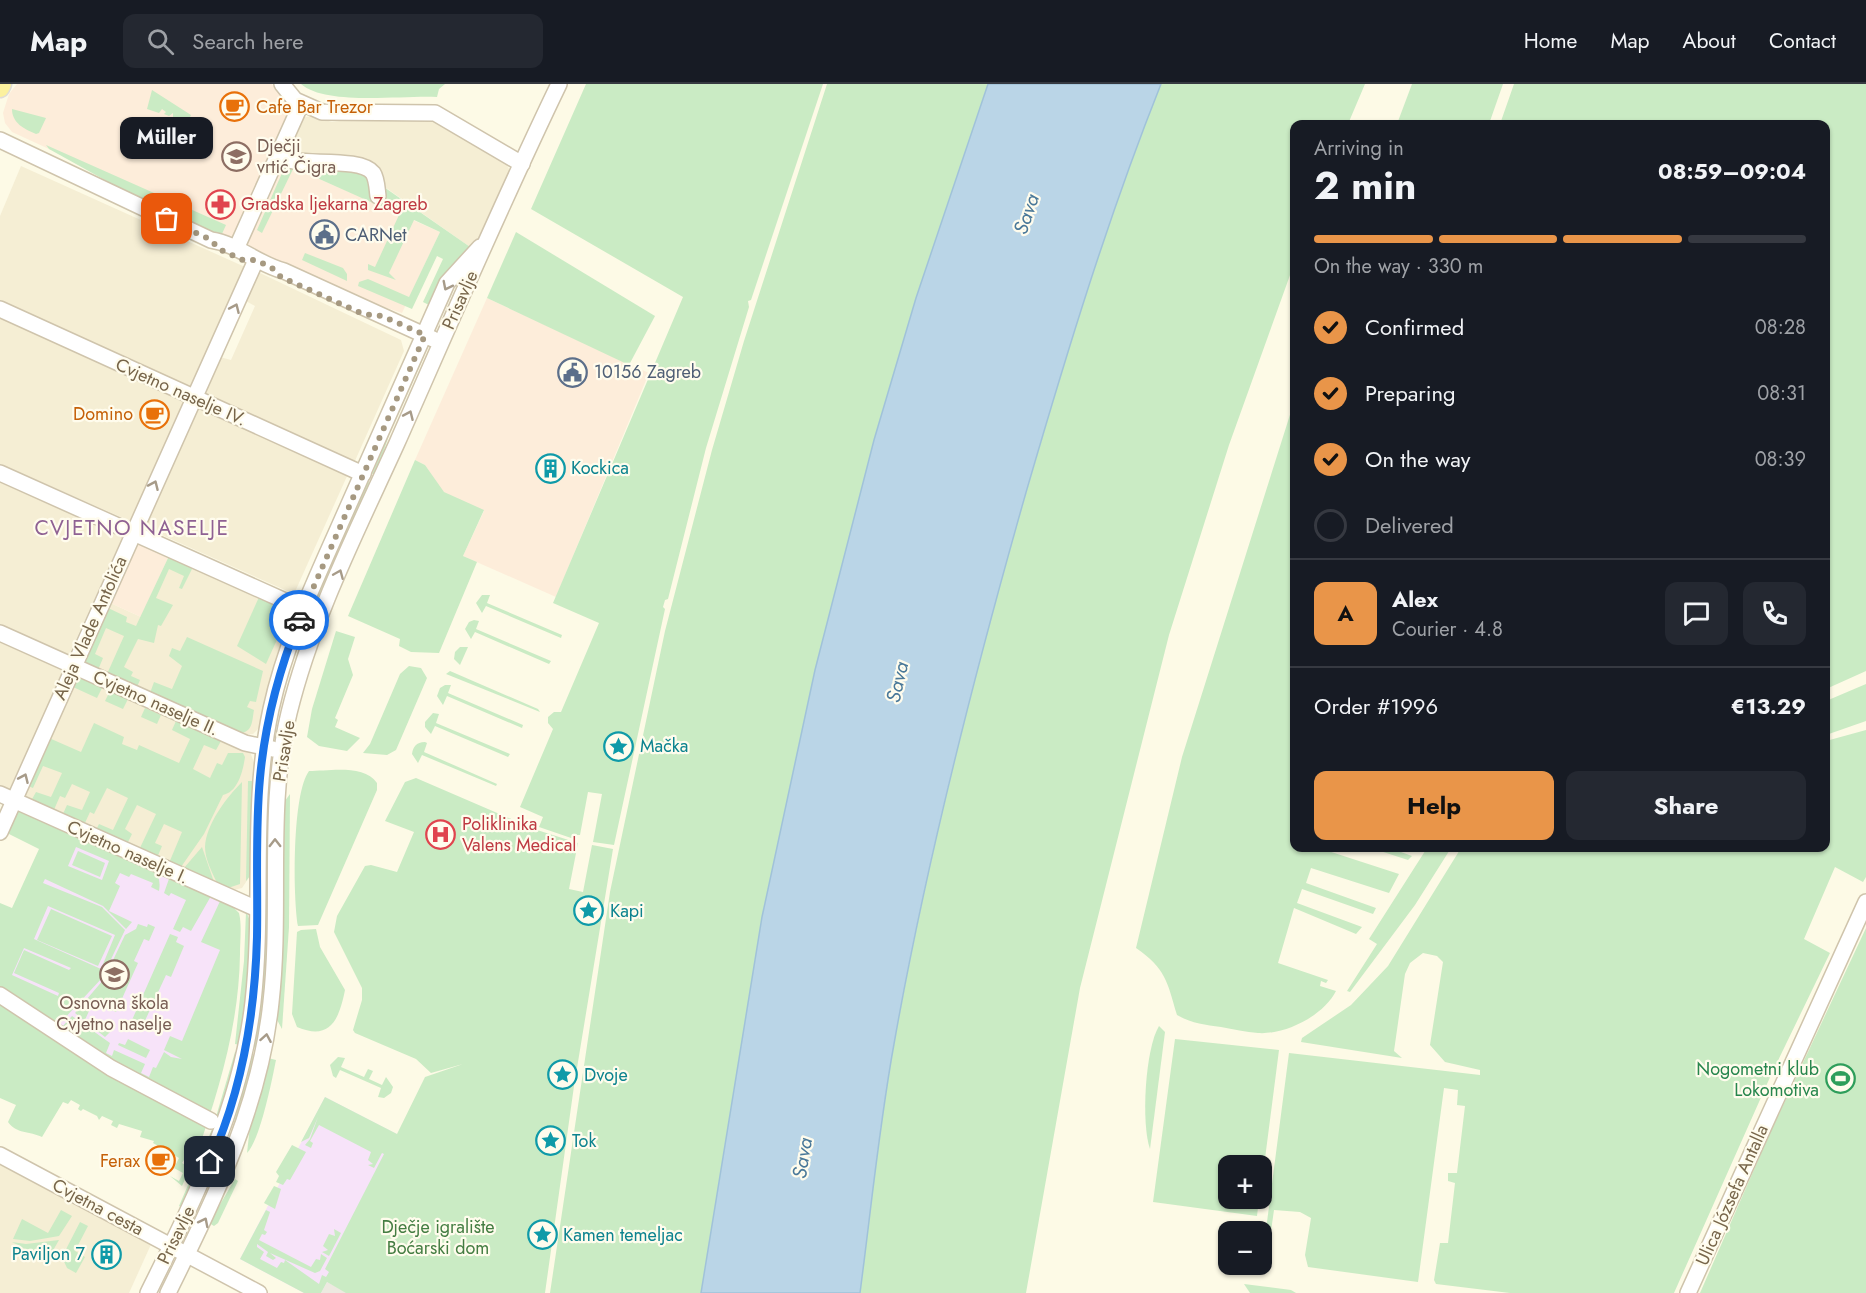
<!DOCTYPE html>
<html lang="en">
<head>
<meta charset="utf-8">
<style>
	:root { --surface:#171b24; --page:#242831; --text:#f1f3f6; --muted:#9ea1a6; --line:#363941; --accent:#e99549 }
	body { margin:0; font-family:Jost,sans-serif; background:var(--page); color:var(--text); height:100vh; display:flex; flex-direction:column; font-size:22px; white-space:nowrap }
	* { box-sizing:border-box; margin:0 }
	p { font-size:20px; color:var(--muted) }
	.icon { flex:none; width:33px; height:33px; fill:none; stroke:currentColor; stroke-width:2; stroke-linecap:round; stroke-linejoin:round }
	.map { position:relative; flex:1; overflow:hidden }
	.drawer { position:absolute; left:1290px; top:36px; width:540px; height:732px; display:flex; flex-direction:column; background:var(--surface); border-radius:12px; box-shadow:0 2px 4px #0004 }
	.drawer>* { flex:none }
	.fabs { position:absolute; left:1218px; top:1071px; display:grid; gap:12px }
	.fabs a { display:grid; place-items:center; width:54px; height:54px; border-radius:12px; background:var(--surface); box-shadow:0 2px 4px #0004; font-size:30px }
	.pin { position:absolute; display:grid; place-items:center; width:51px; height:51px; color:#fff; margin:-26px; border-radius:12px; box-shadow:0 3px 9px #0006 }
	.courier { position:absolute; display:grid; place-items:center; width:60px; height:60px; margin:-30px; border:4px solid #1a73e8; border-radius:50%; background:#fff; color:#222; box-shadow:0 2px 8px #0007 }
	.bubble { position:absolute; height:42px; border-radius:12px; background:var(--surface); box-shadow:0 2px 4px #0004; font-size:20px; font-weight:700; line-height:42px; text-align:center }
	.headline em { font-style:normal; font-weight:700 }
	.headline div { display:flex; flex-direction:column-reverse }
	.headline { display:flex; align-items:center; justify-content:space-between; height:102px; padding:0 24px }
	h1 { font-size:39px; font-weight:700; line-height:45px }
	.bar { display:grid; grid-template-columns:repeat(4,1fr); gap:9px 6px; align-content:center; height:72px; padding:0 24px }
	.bar i { height:8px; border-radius:4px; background:var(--line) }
	.bar .selected { background:var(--accent) }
	.bar p { grid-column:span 4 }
	.line { display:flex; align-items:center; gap:15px; padding:0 24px; border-top:2px solid var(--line) }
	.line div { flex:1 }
	.round { display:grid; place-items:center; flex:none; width:63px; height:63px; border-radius:12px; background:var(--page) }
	ol { padding:0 24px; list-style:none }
	li { display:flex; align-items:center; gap:18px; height:66px }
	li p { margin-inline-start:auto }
	li .icon { padding:6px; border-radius:50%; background:var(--accent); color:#111; stroke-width:4 }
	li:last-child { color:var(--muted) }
	li i { width:33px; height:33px; border:3px solid var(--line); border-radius:50% }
	.cta { display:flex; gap:12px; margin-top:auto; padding:12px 24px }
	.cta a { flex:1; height:69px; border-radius:12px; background:var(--accent); color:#111; font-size:24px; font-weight:700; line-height:69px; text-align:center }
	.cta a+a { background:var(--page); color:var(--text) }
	header { display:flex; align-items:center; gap:36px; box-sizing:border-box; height:84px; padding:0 30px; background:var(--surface); border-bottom:2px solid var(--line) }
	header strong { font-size:28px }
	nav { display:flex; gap:33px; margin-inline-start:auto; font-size:21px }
	.search { width:420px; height:54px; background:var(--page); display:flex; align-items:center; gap:15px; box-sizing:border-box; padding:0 21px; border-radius:12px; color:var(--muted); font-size:22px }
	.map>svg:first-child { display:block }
	.residential { fill:#f5eed4 }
	.commercial { fill:#fdedda }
	.industrial { fill:#ede9e0 }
	.education { fill:#f7e3f9 }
	.green { fill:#caebc4; fill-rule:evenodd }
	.water { fill:#bad5e7; stroke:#a0c2d9; stroke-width:1.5 }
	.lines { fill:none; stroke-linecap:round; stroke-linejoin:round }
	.minor-casing { stroke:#cfc4ac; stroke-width:18 }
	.major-casing { stroke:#e1ddd7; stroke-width:21 }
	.minor { stroke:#fff; stroke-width:15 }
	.major { stroke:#fcf19e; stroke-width:18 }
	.oneway { stroke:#a79b89 }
	.done { stroke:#a69981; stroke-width:6; stroke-dasharray:0 10.8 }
	.route { stroke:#1a73e8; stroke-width:8 }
	.labels { text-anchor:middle; stroke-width:4.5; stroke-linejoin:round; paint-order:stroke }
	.food-label { font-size:18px; fill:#c56008; stroke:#fffced; text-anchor:end }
	.education-label { font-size:18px; fill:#785e54; stroke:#fffced; text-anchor:start }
	.health-label { font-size:18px; fill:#be3a42; stroke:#fffced; text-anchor:start }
	.service-label { font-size:18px; fill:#4e5e75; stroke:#fffced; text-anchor:start }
	.street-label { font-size:18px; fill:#77654a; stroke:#fffced }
	.culture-label { font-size:18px; fill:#0d838f; stroke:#fffced; text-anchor:start }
	.leisure-label { font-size:18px; fill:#27864d; stroke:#fffced; text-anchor:end }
	.park-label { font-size:18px; fill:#447d42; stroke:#fffced }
	.water-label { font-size:20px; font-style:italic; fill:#497899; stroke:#fffced }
	.quarter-label { font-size:21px; letter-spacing:1.5px; fill:#8f6193; stroke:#fffced }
</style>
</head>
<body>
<header>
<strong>Map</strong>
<div class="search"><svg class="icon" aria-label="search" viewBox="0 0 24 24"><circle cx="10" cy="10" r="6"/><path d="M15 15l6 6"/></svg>Search here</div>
<nav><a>Home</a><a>Map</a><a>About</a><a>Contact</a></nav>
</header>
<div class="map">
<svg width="1866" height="1209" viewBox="0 0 1866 1209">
	<rect width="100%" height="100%" fill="#fdfae6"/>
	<g class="residential">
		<path d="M311,32L332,38L354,35L427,33L505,77L509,85V93L481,154L473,165L382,101L380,122L287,80L283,65L301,34Z"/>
		<path d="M21,82L245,183L190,303L0,216V132Z"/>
		<path d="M258,188L401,256L404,267L354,379L204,309L220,273L231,276L255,222L244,216Z"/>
		<path d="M0,233L184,316L130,437L0,380Z"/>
		<path d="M196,323L348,390L294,510L144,443Z"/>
		<path d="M0,397L123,452L69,571L0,540Z"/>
		<path d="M170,470L290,523L294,530L260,643L253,650L238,651L81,582L106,517L141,533Z"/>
		<path d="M0,557L65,586L9,706L0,702Z"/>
		<path d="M75,588L250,668L255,681L250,792L242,804L230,807L24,717L19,708Z"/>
		<path d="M0,1077L153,1156L129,1209H0Z"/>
	</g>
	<g class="commercial">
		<path d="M17,0H272L276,7L285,11L292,22L234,154L231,155L130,110L73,76L12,48L5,39L3,29L9,10Z"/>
		<path d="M281,78L440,148L402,229L363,216L250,165L247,157Z"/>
		<path d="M487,214L649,289L556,513L463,472L484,427L443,408L425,381L415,376Z"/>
		<path d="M136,457L170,470L141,533L106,517Z"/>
	</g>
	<path class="industrial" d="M327,1198L347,1208L346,1209H321Z"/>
	<g class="education">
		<path d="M61,746L229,821L225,930L206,1019L110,976L27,920L0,878Z"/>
		<path d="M325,1013L422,1063L347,1208L327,1198L321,1209H304L240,1175Z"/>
	</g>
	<g class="green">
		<path d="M301,0H445L439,5L437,13C402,11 326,22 301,0Z"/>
		<path d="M586,0H823L751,216L748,217L749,223L706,364L668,515L665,516L663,523L665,525L614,761L593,758L602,710L588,708L580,751H575L574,755L539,743L543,733L520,723L553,645L548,639V633L554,628H561L599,539L553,519L683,213L531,125Z"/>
		<path d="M827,0H988L916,214L874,356L815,586L762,833L701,1209H550L610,808L665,547L712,366L744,257Z"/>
		<path d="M1161,0H1365L1348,40H1294V180L1229,361L1169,551L1080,904L1026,1209H860C871,1126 879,1042 894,960C928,771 975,583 1029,399C1068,264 1109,131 1161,0Z"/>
		<path d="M1412,0H1503L1489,40H1397Z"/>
		<path d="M1514,0H1866V587L1826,605V40H1500Z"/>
		<path d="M152,6L191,31L188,37L173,33V29L169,32L164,30L166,28L162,25L159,29L147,25Z"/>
		<path d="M12,25L46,34L39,49L36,50C24,45 12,39 12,25Z"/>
		<path d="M46,61L226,141L221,152L130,110L49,65Z"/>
		<path d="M286,80L294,83L262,149L257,146Z"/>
		<path d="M300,80L366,86L375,111L373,119L297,85Z"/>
		<path d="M381,101L473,165L446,188L431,222L423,218L443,175L437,172L412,225L358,202L359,198L368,195L409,213L440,148L414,136L389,189L396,196L368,186V180L375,183L399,131L391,126L394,118L388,115L384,124L380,122Z"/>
		<path d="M516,148L655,232L629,281L487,214Z"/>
		<path d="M305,169L343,184L347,190V197L302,176Z"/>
		<path d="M422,271L424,272L389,351L376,390H372Z"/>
		<path d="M1294,318V764H1319L1399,790L1389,809L1311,784L1306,799L1376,824L1373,830L1302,805L1297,819L1362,843L1356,850L1294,824L1278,879L1328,896L1326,899L1321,897L1320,902L1336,907C1324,931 1286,951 1258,949C1246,948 1233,945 1221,943C1205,941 1191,939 1177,931C1167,897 1166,885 1136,864L1182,673Z"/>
		<path d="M415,376L425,381L444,408L484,426L463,472L477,478L439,569L411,568L399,562L400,555L348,532Z"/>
		<path d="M366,397L372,400L282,631H280L313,515Z"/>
		<path d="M169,472L193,483L182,505L179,504L184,492L169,485L156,514L173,521L161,542L158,541L154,559L138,555L124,583L133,588L131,592L140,596L137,603L107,590L124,552L106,544L95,570L103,574L98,586L83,579L106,523L127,533L126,538L136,542Z"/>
		<path d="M482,511H490L487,519L562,551L561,554L486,522L482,529L476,519Z"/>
		<path d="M259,513L290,527L266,580L237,562Z"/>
		<path d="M474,536L479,537L476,545L551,577L549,580L475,548L471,555L465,545L469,538Z"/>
		<path d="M336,547L355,553L348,575L353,591L335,634L338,636L335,643L360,654L347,667L319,662L307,653L312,625Z"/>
		<path d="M187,553L263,587L256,618L250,617L247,623L254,626C252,637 253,648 240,649L150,609L154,598L172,605L182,582L169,572L172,564L180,567Z"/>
		<path d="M468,563L460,581L454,575L455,568L460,563Z"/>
		<path d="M409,582L421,584L427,594L396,666L387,671L363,669L370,660L400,590Z"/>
		<path d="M450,587L538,625L540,628L446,590Z"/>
		<path d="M78,592L102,604L97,614L73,603Z"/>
		<path d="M1866,600V637L1826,651V617Z"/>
		<path d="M451,601L448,609L523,641L522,644L447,612L443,621L437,612L440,604L445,601Z"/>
		<path d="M110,607L128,615L123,625L105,617Z"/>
		<path d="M145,624L161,631L157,640L141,633Z"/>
		<path d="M433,629L439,630L436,639L510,670L508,673L435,642L431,650L425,643V638Z"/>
		<path d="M176,637L221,657L216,666L204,661L193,685L210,694L217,679L222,681L228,669H243L245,673C243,687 238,708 223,711L204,750L181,783L169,779L182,748L164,740L155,759L162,762L157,774L139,766L156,730L137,721L125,745L132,750L127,760L96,746L99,740L113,746L128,714L107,704L94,730L90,728L84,741L62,732L67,721L82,726L90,708L72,700L65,714L60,712L53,728L31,717L36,708L51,713L62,689L43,682L33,704L28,702L49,654L81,668L94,639L124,653L122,660L137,666L139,661L179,679L190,655L172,646Z"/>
		<path d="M1866,646V793L1863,798L1835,783L1804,855L1830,869L1771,991L1674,1209H1510L1436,1200L1434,1196L1440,1159H1448L1455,1099L1448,1097V1089H1457L1465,1022L1457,1021L1458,1006L1444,1004L1418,1198L1308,1183L1305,1171L1311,1134L1300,1128L1274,1126L1265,1189L1260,1187L1258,1181L1262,1180V1158L1267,1138L1289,969L1480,991V986L1445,978L1430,961L1443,878L1437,872L1423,869L1410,879L1405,890L1394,967L1402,974L1301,958L1302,954L1351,921L1388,882L1461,764H1826V657Z"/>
		<path d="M425,658L427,659L424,668L497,700L496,702L422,671L418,679L412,670C413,663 416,658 425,658Z"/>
		<path d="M309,687C329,687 364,680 377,699V706L318,841L298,842C293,812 292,710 309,687Z"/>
		<path d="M416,694L537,746L578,759L569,805L583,808L592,761L613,765L577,984L574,985L573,993L575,995L545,1209H346L327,1198L321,1209H304L240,1175L266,1126L270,1128L264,1146L267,1148L265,1151L262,1150L259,1156L311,1183L316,1175L320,1176L321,1170L327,1174L320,1187L315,1189L270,1169L276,1174L273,1176L266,1172L268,1168L257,1160V1163L264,1168L260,1175L277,1184L281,1178L284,1179L285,1176L319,1200L322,1191L326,1193L329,1188L325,1185L384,1070L382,1069L374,1084L368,1081L373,1080L368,1076L371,1068L319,1041L310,1057L313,1059L311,1064L305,1061L310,1055L318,1033L309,1054L301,1058L325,1013L397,1050L425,993L463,980L431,989L416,975L355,949L353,946L362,916V904L334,848L337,832L365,782L371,781L397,788L414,748L385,737L405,698Z"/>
		<path d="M248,697H253L250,792L246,797Z"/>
		<path d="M242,698L240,800L228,804L217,799C212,788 205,775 205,763C206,740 227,713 242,698Z"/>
		<path d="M290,710L289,843L282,945L276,934L282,721Z"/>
		<path d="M18,725L129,774V776L136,779L138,778C153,785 162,789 159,807L151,803L153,799L131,790L129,793L120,789L115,799L120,802L109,827L132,838L126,845L103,822L45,795L43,799L102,823L125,846L102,894L63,936L56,939L62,943L72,932L110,959L106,969L112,972L114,966L145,980L141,989L149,993L153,983L156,984L164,968L171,973L182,975L164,966L170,952L182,957L220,866L201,858L221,815L234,820L233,823L239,829C242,841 240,857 240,870C239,941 219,1006 196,1072L193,1076L186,1073L182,1079L190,1084L182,1102L170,1092L179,1097L183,1089L174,1084L179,1074L153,1059L154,1057L140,1053L142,1047L119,1040L117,1044L111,1041L113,1037L102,1032L99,1036L97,1032L83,1025L81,1027L78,1025L80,1021L71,1016L68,1020L63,1018L42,1053C30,1047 16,1050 8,1038L16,1021L0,1014V819L12,824L39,765L7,749ZM76,763L109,777L102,796L68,782ZM48,822L115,851L101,885L34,855ZM24,864L71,884L69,886L24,866L14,889L59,909L58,912L12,891Z"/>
		<path d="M202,763L214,798L184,784Z"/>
		<path d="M1371,764H1390L1412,772L1408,776Z"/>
		<path d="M1427,764H1451L1415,821L1350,908L1347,907L1377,860L1369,855Z"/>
		<path d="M78,767L105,779L100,793L72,781Z"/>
		<path d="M265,783L269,810L267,891L258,964L251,963Z"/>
		<path d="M170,792L211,812L191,847L183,843L180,848L173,845L186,816L171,809L169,812L164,809Z"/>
		<path d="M51,825L112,852L98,882L37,856Z"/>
		<path d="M246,828C260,848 244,935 240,961L235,960L244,877Z"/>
		<path d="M138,840L147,843L148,840L155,843L149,857L144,855L134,877L138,879L116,928L93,918L85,936L110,948L105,953L75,929L104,895L125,851L136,845Z"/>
		<path d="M1866,844V1209H1700L1770,1049Z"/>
		<path d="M316,845L320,863L345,906C339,936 330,957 297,943L292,930L297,848L301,846Z"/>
		<path d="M170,850L178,853L176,858L184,862L171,893L166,891L143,941L132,936Z"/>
		<path d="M1159,942L1165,948L1150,1065C1141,1040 1145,965 1159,942Z"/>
		<path d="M128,955L150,966L146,974L118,961L119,959L125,961Z"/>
		<path d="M1175,955L1279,966L1262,1098V1082H1228V1114L1259,1115L1257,1132L1153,1118Z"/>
		<path d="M235,968H239L227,1015L183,1124L179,1122L213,1043Z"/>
		<path d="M250,971L256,972L236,1048L199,1134L196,1133L229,1060Z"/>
		<path d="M338,973L345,974L341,983L364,993L368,985L373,987L369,995L382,1001L386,993L393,1003L391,1009L384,1014L378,1013L381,1004L340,986L336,994L333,992L330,981Z"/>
		<path d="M268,974L276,976C272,996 260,1056 247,1069L250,1042Z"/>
		<path d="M292,1061L306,1068L290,1096L287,1095L283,1101L276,1098L279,1092L276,1088Z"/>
		<path d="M235,1095L238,1097L218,1139L214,1142L209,1139Z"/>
		<path d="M274,1102L281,1105L275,1125L264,1119Z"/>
		<path d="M61,1126L72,1132L59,1152L30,1157L13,1155L22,1135L48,1149Z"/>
		<path d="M80,1138L88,1142L75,1167L85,1173L76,1189L67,1184L62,1173Z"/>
		<path d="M334,1145L341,1149L329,1172L322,1168L328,1166L323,1162L329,1150L335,1152Z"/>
		<path d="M59,1156L51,1170L42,1174L12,1158L26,1160Z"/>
		<path d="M1244,1200L1291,1206L1296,1209H1250Z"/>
	</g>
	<path class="water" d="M988,0H1161C1108,133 1067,268 1027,405C975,587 927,773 894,960C879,1042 871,1126 860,1209H701L762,833L815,586L874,356L916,214Z"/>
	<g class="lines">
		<defs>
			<g id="minor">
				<path d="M282,0L295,16L322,28L435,29L522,80"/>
				<path d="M0,56L211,156C238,160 257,180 284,187L433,255"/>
				<path d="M276,73C299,83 360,72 373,89C377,95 377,105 378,112"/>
				<path d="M236,165L301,20"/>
				<path d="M0,225L363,390"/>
				<path d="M0,389L303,525"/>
				<path d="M0,549L245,659L273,665"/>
				<path d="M0,710L257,825"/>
				<path d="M0,748L256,176"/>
				<path d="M0,911L111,984L211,1037"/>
				<path d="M0,1071L259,1209"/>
				<path d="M148,1209C194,1116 241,1023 253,918C264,820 250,722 271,625C286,556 317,493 345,429C379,353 413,276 447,199L480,163"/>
				<path d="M168,1209C214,1115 260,1024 271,918C282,822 266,724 289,629C312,535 357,447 397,359C450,239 502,118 559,0"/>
				<path d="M1688,1209L1866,818"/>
			</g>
			<path id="major" d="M0,4L2,0"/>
		</defs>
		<use href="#minor" class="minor-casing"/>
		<use href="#major" class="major-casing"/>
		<use href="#minor" class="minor"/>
		<use href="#major" class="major"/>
	</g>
	<defs><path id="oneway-chevron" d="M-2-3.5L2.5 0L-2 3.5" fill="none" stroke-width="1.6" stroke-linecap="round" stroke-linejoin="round" transform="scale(1.5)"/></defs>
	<g class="oneway">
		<use href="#oneway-chevron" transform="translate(447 202) rotate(117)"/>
		<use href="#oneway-chevron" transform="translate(235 224) rotate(-66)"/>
		<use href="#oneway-chevron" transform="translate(409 331) rotate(-66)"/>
		<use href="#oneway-chevron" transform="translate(154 401) rotate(-66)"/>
		<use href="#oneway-chevron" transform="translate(339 490) rotate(-67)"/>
		<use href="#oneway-chevron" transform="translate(24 694) rotate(-66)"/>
		<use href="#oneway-chevron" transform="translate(275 759) rotate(-90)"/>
		<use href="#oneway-chevron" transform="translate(266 954) rotate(-80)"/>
		<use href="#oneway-chevron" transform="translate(204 1138) rotate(-63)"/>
	</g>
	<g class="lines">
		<path class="done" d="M167,135L211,156L219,165L243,176H256L272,184L281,193L363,230L382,232L425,251L299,536"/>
		<path class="route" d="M210,1078C242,1007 255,929 257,853C258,800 255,747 260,694C265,639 279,586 299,536"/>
	</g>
	<defs>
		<symbol id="cafe-ring" viewBox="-11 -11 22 22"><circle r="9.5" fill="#fffced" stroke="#e8710a" stroke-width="1.5"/><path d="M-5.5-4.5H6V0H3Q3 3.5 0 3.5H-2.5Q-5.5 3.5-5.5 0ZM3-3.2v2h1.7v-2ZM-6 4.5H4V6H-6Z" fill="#e8710a"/></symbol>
		<symbol id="school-ring" viewBox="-11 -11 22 22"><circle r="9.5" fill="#fffced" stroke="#8d6e63" stroke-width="1.5"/><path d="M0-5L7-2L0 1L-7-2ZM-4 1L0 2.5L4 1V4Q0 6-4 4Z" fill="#8d6e63"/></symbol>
		<symbol id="pharmacy-ring" viewBox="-11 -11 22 22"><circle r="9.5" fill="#fffced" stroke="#e0444e" stroke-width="1.5"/><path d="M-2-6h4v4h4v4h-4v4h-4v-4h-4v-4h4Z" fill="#e0444e"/></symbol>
		<symbol id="civic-ring" viewBox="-11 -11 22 22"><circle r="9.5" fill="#fffced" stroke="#5c6f8a" stroke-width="1.5"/><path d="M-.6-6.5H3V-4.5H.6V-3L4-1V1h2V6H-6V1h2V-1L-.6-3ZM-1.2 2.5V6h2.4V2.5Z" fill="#5c6f8a"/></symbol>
		<symbol id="building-ring" viewBox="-11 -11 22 22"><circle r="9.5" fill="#fffced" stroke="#0f9aa8" stroke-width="1.5"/><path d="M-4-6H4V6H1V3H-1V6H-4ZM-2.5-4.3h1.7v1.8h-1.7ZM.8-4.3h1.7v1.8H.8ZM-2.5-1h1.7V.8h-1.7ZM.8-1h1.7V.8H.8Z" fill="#0f9aa8"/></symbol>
		<symbol id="sight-ring" viewBox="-11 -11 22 22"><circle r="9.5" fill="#fffced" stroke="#0f9aa8" stroke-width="1.5"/><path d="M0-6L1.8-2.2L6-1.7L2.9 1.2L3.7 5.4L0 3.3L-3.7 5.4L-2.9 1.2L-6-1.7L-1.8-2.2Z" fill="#0f9aa8"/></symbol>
		<symbol id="hospital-ring" viewBox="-11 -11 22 22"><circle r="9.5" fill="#fffced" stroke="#e0444e" stroke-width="1.5"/><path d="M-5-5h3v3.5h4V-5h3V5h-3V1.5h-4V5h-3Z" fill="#e0444e"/></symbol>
		<symbol id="stadium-ring" viewBox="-11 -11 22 22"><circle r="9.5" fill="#fffced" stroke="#2e9e5b" stroke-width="1.5"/><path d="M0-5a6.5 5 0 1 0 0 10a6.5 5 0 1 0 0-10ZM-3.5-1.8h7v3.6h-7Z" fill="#2e9e5b"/></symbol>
	</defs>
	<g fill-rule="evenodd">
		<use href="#cafe-ring" x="218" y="6" width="33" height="33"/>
		<use href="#school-ring" x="220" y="56" width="33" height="33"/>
		<use href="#pharmacy-ring" x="204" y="104" width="33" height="33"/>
		<use href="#civic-ring" x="308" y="134" width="33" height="33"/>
		<use href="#civic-ring" x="556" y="272" width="33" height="33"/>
		<use href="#cafe-ring" x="138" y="314" width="33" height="33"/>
		<use href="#building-ring" x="534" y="368" width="33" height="33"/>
		<use href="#sight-ring" x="602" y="646" width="33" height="33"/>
		<use href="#hospital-ring" x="424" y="734" width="33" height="33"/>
		<use href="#sight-ring" x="572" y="810" width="33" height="33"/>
		<use href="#school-ring" x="98" y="874" width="33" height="33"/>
		<use href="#sight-ring" x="546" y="974" width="33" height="33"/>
		<use href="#stadium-ring" x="1824" y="978" width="33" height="33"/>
		<use href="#sight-ring" x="534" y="1040" width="33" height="33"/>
		<use href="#cafe-ring" x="144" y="1060" width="33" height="33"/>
		<use href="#sight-ring" x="526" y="1134" width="33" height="33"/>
		<use href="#building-ring" x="90" y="1154" width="33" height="33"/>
	</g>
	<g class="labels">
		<g class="food-label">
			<text x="256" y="29" text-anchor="start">Cafe Bar Trezor</text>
			<text x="133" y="336">Domino</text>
			<text x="140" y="1083">Ferax</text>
		</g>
		<g class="education-label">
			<text x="257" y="68">Dječji<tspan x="257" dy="21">vrtić Čigra</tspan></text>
			<text x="114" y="925" text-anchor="middle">Osnovna škola<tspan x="114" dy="21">Cvjetno naselje</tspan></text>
		</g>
		<g class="health-label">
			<text x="241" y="126">Gradska ljekarna Zagreb</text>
			<text x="462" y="746">Poliklinika<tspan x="462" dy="21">Valens Medical</tspan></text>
		</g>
		<g class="service-label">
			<text x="345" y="157">CARNet</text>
			<text x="594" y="294">10156 Zagreb</text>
		</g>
		<g class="street-label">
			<text transform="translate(460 216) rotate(-66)" y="6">Prisavlje</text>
			<text transform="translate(181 308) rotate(24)" y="6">Cvjetno naselje IV.</text>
			<text transform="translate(90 544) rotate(-66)" y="6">Aleja Vlade Antolića</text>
			<text transform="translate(156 619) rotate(24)" y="6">Cvjetno naselje II.</text>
			<text transform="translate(284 667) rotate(-81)" y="6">Prisavlje</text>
			<text transform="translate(128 768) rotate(24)" y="6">Cvjetno naselje I.</text>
			<text transform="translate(1732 1111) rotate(-66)" y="6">Ulica Józsefa Antalla</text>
			<text transform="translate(98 1123) rotate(28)" y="6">Cvjetna cesta</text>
			<text transform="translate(176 1151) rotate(-64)" y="6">Prisavlje</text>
		</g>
		<g class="culture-label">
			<text x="571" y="390">Kockica</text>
			<text x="640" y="668">Mačka</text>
			<text x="610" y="833">Kapi</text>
			<text x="584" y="997">Dvoje</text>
			<text x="572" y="1063">Tok</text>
			<text x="563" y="1157">Kamen temeljac</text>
			<text x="85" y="1176" text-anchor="end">Paviljon 7</text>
		</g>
		<g class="leisure-label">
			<text x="1819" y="991">Nogometni klub<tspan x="1819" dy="21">Lokomotiva</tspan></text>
		</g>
		<g class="park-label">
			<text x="438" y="1149">Dječje igralište<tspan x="438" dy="21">Boćarski dom</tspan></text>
		</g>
		<g class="water-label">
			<text transform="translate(1026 130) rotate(-71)" y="7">Sava</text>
			<text transform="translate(897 598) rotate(-77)" y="7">Sava</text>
			<text transform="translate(802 1074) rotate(-81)" y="7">Sava</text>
		</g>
		<g class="quarter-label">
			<text x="132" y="451">CVJETNO NASELJE</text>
		</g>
	</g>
</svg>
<div class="fabs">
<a>+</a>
<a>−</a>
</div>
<div class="pin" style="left:167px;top:135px;background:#ea580c"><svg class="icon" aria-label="bag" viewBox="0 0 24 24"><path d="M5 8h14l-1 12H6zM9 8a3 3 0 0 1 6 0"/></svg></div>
<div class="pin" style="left:210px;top:1078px;background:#1f2937"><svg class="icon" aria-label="home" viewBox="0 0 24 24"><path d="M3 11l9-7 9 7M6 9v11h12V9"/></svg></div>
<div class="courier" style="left:299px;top:536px"><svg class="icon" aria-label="car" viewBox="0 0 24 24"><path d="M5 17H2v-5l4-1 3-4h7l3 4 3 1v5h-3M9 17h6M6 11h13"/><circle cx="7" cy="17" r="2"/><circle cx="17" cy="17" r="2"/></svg></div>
<div class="bubble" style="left:120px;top:33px;width:93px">Müller</div>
<section class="drawer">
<div class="headline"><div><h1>2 min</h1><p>Arriving in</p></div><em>08:59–09:04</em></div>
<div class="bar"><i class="selected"></i><i class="selected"></i><i class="selected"></i><i></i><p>On the way · 330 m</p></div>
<ol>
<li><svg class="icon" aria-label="check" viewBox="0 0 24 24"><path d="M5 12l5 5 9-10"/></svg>Confirmed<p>08:28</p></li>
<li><svg class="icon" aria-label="check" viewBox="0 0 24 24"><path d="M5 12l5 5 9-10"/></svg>Preparing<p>08:31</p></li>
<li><svg class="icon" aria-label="check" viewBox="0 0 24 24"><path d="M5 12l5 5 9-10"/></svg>On the way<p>08:39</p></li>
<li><i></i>Delivered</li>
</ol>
<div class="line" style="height:108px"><b class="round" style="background:var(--accent);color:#111">A</b><div><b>Alex</b><p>Courier · 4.8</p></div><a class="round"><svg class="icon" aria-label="chat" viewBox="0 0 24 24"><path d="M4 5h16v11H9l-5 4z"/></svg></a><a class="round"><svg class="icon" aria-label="phone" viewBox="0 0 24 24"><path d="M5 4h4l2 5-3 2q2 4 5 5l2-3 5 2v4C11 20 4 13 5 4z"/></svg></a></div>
<div class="line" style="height:78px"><div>Order #1996</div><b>€13.29</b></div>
<div class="cta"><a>Help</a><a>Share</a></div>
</section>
</div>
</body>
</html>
